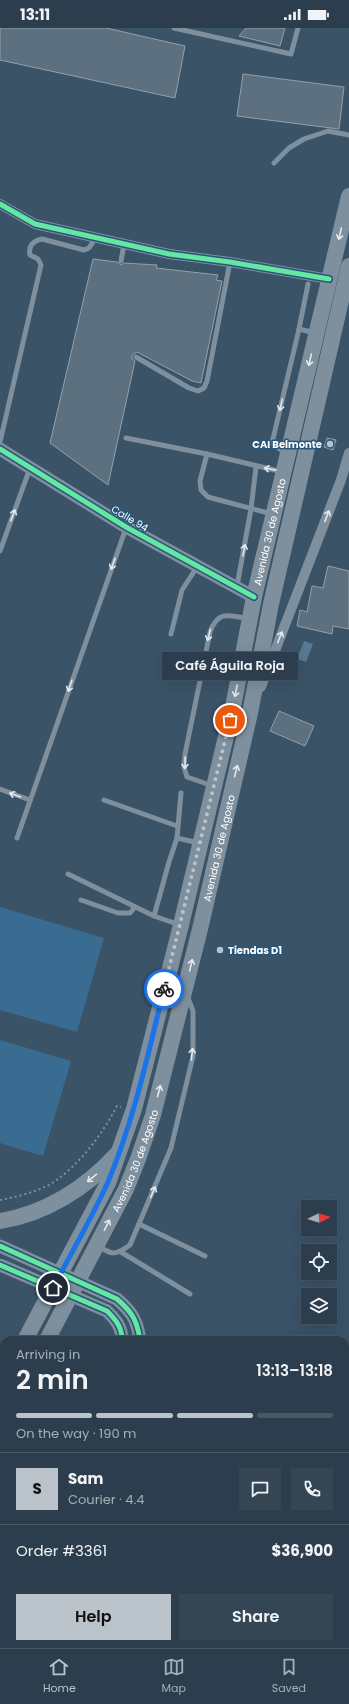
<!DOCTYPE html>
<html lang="en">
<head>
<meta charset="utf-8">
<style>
	:root { --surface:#2c3e4d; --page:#344554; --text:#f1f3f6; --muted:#a6aeb6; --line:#485765; --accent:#bac3ca }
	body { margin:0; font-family:Poppins,sans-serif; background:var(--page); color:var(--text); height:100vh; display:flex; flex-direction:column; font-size:15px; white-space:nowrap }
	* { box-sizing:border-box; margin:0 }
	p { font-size:13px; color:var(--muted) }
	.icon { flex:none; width:22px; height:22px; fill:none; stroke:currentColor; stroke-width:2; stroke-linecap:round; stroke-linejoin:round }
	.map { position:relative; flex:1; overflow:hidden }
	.panel { position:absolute; left:0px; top:1308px; width:349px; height:312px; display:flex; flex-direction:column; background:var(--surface); border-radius:12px 12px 0 0; box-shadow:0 4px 16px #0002,0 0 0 1px var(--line) }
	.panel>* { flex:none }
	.needle { width:26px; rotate:85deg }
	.fabs { position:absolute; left:301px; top:1172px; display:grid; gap:8px }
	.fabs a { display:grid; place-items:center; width:36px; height:36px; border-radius:0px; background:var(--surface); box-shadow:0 4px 16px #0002,0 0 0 1px var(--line); font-size:20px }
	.pin { position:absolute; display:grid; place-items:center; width:34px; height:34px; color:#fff; margin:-17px; border:2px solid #fff; border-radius:50%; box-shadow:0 1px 4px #0007 }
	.courier { position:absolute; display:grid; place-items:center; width:40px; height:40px; margin:-20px; border:3px solid #1a73e8; border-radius:50%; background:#fff; color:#222; box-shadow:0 1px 5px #0007 }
	.bubble { position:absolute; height:28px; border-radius:0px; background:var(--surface); box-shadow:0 4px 16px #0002,0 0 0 1px var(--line); font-size:13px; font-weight:600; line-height:28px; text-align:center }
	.summary em { font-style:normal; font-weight:600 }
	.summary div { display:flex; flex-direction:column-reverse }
	.summary { display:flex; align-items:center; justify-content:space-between; height:68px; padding:0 16px }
	h1 { font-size:26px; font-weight:600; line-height:30px }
	.bar { display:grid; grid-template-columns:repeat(4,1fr); gap:6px 4px; align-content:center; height:48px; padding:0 16px }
	.bar i { height:5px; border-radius:3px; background:var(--line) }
	.bar .current { background:var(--accent) }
	.bar p { grid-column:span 4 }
	.line { display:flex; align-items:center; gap:10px; padding:0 16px; border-top:1px solid var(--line) }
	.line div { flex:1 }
	.round { display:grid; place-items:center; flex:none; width:42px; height:42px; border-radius:0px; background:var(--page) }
	.primary-button { display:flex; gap:8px; margin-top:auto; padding:8px 16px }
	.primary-button a { flex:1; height:46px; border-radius:0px; background:var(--accent); color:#111; font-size:16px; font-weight:600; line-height:46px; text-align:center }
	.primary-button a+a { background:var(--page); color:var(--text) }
	.status { display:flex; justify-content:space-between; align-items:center; height:28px; padding:0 20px; background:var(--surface); direction:ltr }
	.status svg { height:11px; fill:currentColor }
	.menu { display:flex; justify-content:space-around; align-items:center; height:56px; border-top:1px solid var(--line); background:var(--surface); font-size:11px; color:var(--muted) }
	.menu a { display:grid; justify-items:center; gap:2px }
	.menu .current { color:var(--accent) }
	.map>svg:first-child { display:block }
	.green { fill:#3a6c92 }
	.water { fill:#577993 }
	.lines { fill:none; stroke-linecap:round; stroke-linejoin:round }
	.taxiway { stroke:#5d7282; stroke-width:30 }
	.runway { stroke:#5d7282; stroke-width:76 }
	.building { fill:#5c707f; stroke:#92a1ad }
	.path { stroke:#7e909e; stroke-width:2; stroke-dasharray:2 3; stroke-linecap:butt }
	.service { stroke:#7e909e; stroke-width:5 }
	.minor { stroke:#7e909e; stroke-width:10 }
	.tertiary { stroke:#7e909e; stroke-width:13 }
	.primary { stroke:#7e8f9d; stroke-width:16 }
	.cycleway-casing { stroke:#26567b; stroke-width:8 }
	.cycleway { stroke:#66e7a1; stroke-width:5 }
	.oneway { stroke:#e5e9eb }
	.oneway2 { stroke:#e5e9ec }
	.done { stroke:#bac3ca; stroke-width:4; stroke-dasharray:0 7.2 }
	.route { stroke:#1a73e8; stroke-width:5 }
	.poi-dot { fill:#bac3ca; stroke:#26567b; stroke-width:1.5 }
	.labels { text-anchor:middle; stroke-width:3; stroke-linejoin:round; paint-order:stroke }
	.poi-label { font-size:10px; font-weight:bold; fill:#fff; stroke:#26567b; text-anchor:end }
	.street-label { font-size:10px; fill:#fff; stroke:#26567b }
</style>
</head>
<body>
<div class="status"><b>13:11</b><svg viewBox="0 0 49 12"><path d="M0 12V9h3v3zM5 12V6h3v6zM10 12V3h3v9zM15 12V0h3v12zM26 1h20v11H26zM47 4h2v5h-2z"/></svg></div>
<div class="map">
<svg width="349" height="1620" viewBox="0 0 349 1620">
	<rect width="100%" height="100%" fill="#3a5367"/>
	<g class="green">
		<path d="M0,879L104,910L77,1004L0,982Z"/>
		<path d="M0,1012L71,1033L43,1128L0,1115Z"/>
		<path d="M4,1501V1616H40L42,1620H0V1502Z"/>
		<path d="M149,1616H247L248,1620H151Z"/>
	</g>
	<path class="water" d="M304,613L313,616L306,634L297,631Z"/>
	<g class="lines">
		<path class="taxiway" d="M60,1616L65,1620"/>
		<path class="runway" d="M110,1616L111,1620"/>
	</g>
	<g class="building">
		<path d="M0,0H106L185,18L175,70L0,32Z"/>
		<path d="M246,0H285L280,18L239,8Z"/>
		<path d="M243,46L344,59L339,101L237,88Z"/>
		<path d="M93,231L117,234L121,237L124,235L157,237L156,240L218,247L216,252L222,253L201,355L192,353L137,324L132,327V331L135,333L108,457L50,415Z"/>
		<path d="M327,410L336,412L333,422L324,419Z"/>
		<path d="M328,538L349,543V601L333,598L332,606L297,598L300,582L307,584L312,558L323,560Z"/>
		<path d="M279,683L314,698L305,718L270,703Z"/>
	</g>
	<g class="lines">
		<path class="path" d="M0,1172C16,1169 32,1165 47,1158C76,1142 102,1107 117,1078L121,1079"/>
		<g class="service">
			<path d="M174,0L291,26L298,0"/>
			<path d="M274,135L289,120L304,111L328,103L349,107"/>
			<path d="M121,233L124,216"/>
			<path d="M299,301L308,256"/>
			<path d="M136,329L189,360L198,363L204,360L207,353L230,234"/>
			<path d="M126,410L207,426L283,444"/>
			<path d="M0,414L41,237L38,231L30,227C28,218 33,213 42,211L84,222L89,220L96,209"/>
			<path d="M285,425L272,415L299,301L315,305"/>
			<path d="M207,426L200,453L201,462L208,469L272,486"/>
			<path d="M0,523L30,440"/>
			<path d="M237,558L251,481L256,439"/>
			<path d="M171,606L182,562L197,539"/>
			<path d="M213,758L187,749L184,739L185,726L210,604C218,582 229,587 249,591"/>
			<path d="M0,761L30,772"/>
			<path d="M104,772L177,798"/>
			<path d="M17,810L126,500"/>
			<path d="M177,810L199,815"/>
			<path d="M68,846L154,888L180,897"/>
			<path d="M81,872L118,885H130L135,879"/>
			<path d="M154,888L169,834L177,810L181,765"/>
			<path d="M139,1196L205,1228"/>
			<path d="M98,1217C111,1228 116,1227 130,1217L171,1120L193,1028V983L188,970"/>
			<path d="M121,1224L190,1266"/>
			<path d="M345,1415L349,1416"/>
		</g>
		<g class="minor">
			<path d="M0,176L35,196L169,226L230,234L329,251"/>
			<path d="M261,659L341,452L349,425"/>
			<path d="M320,1616L325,1620"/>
		</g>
		<g class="tertiary">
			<path d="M0,421L126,499L254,569"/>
			<path d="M0,1218L117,1271C132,1284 137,1292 140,1312"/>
			<path d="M0,1237L107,1283C116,1292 122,1299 122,1312"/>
			<path d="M0,1419L4,1417"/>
		</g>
		<g class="primary">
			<path d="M0,1193C45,1186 86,1160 116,1127"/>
			<path id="s1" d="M25,1312L108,1155L134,1081L181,897L233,679L254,569L349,168"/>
			<path id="s2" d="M47,1312L126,1161L138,1131L153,1087L200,901L250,685L271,576L349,238"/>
			<path d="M0,1359L4,1351"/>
			<path d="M0,1402L4,1394"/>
		</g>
		<defs>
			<g id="cycleway">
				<path d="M0,176L35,196L169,226L230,234L329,251"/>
				<path d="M0,421L126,499L254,569"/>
				<path d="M0,1218L117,1271C132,1284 137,1292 140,1312"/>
				<path d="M0,1237L107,1283C116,1292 122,1299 122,1312"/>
			</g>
		</defs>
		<use href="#cycleway" class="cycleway-casing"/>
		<use href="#cycleway" class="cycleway"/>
	</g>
	<defs><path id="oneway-shaft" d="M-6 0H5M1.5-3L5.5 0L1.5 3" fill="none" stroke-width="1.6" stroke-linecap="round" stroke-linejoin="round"/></defs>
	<g class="oneway">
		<use href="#oneway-shaft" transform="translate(340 206) rotate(103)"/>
		<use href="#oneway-shaft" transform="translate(310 332) rotate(103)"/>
		<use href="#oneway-shaft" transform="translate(236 663) rotate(101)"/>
		<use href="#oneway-shaft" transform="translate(236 743) rotate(-76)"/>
		<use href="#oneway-shaft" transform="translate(191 937) rotate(-76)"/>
		<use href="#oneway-shaft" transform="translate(159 1063) rotate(-75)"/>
		<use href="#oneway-shaft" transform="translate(92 1150) rotate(141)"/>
		<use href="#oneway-shaft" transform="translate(107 1197) rotate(-63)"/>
	</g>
	<g class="oneway2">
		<use href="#oneway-shaft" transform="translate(281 377) rotate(103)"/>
		<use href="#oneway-shaft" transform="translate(270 441) rotate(-169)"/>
		<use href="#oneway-shaft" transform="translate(13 487) rotate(-70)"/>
		<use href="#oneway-shaft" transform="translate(327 488) rotate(-69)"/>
		<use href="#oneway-shaft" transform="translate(244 522) rotate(-80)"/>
		<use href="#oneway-shaft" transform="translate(113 536) rotate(110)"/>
		<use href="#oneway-shaft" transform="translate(209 607) rotate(104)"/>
		<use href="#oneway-shaft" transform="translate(280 609) rotate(-68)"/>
		<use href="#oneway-shaft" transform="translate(70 658) rotate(109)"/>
		<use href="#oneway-shaft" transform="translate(185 735) rotate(91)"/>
		<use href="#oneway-shaft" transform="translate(15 767) rotate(-160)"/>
		<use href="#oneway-shaft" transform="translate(192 1026) rotate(-84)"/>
		<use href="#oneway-shaft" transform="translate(153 1164) rotate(-68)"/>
	</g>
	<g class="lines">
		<path class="done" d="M164,961L230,692"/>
		<path class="route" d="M53,1260C71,1225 92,1190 108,1154C134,1092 148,1026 164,961"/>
	</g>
	<g class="poi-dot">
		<circle cx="330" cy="416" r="4"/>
		<circle cx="220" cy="922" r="4"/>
	</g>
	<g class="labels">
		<g class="poi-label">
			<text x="322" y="420">CAI Belmonte</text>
			<text x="228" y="926" text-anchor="start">Tiendas D1</text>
		</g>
		<g class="street-label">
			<text transform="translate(130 490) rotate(31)" y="4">Calle 94</text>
			<text dy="4" stroke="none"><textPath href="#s1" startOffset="849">Avenida 30 de Agosto</textPath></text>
			<text dy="4" stroke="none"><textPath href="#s2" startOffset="524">Avenida 30 de Agosto</textPath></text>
			<text dy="4" stroke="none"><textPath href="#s2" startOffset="200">Avenida 30 de Agosto</textPath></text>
		</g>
	</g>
</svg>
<div class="fabs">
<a><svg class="needle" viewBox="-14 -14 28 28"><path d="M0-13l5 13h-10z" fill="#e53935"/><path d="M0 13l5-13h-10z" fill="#a6aeb6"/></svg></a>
<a><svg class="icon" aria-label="locate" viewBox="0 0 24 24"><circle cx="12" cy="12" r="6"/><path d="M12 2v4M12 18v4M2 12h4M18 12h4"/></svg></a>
<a><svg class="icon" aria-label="layers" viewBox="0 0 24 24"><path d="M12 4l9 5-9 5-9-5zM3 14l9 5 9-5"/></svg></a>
</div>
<div class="pin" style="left:230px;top:692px;background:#ea580c"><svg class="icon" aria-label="bag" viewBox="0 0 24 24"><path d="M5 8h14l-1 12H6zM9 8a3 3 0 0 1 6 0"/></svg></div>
<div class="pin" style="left:53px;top:1260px;background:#1f2937"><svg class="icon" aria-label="home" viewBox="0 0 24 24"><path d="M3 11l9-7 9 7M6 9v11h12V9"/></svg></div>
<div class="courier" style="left:164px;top:961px"><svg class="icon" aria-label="bike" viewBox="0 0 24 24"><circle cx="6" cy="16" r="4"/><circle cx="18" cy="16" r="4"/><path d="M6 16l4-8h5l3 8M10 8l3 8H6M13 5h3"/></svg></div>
<div class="bubble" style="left:162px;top:624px;width:136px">Café Águila Roja</div>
<section class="panel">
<div class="summary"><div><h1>2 min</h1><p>Arriving in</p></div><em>13:13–13:18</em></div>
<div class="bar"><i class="current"></i><i class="current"></i><i class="current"></i><i></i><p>On the way · 190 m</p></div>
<div class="line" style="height:72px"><b class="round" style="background:var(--accent);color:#111">S</b><div><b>Sam</b><p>Courier · 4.4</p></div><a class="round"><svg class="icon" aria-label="chat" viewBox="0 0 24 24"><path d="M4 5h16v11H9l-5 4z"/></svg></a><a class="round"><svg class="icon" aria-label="phone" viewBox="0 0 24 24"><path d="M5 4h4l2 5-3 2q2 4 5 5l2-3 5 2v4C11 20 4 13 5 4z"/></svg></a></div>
<div class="line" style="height:52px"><div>Order #3361</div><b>$36,900</b></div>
<div class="primary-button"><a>Help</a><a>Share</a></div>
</section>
</div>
<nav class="menu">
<a class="current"><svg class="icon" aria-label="home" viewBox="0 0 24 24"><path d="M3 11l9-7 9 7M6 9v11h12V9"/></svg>Home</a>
<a><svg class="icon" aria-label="map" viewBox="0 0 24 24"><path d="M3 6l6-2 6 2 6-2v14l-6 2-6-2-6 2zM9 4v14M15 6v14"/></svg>Map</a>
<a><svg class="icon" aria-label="saved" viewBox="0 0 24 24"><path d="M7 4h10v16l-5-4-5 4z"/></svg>Saved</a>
</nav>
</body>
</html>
